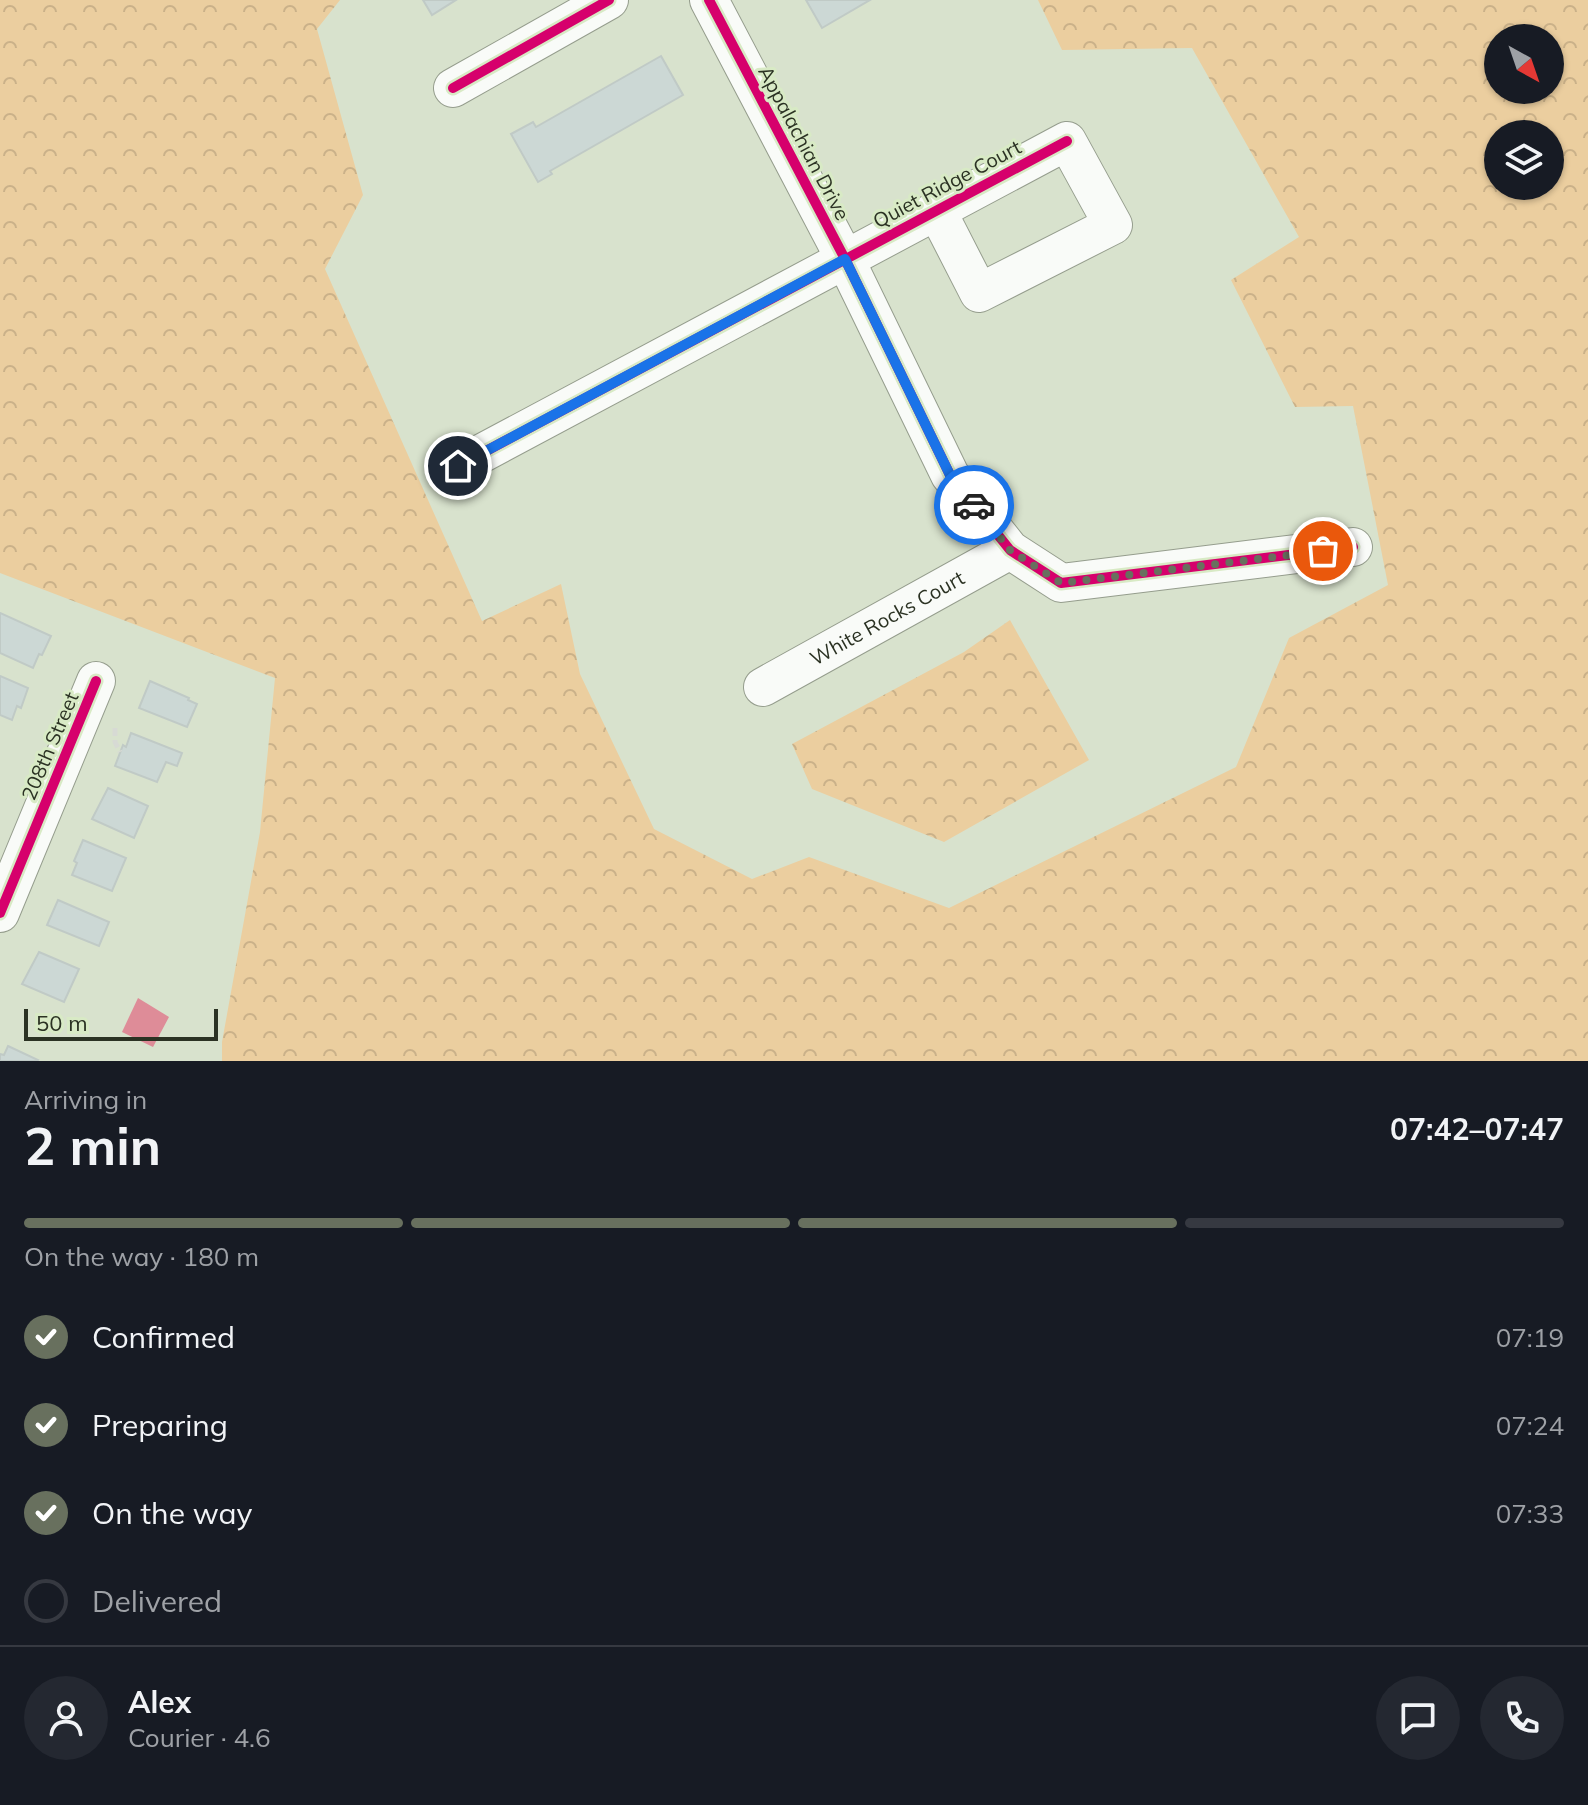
<!DOCTYPE html>
<html lang="en">
<head>
<meta charset="utf-8">
<style>
	:root { --surface:#171b24; --page:#242831; --text:#f1f3f6; --muted:#9ea1a6; --line:#363941; --accent:#68705e }
	body { margin:0; font-family:Mulish,sans-serif; background:var(--page); color:var(--text); height:100vh; display:flex; flex-direction:column; font-size:30px; white-space:nowrap }
	* { box-sizing:border-box; margin:0 }
	p { font-size:26px; color:var(--muted) }
	.icon { flex:none; width:44px; height:44px; fill:none; stroke:currentColor; stroke-width:2; stroke-linecap:round; stroke-linejoin:round }
	.map { position:relative; height:1061px; overflow:hidden }
	.drawer { display:flex; flex-direction:column; background:var(--surface); flex:1 }
	.drawer>* { flex:none }
	.needle { width:52px; rotate:140deg }
	.controls { position:absolute; left:1484px; top:24px; display:grid; gap:16px }
	.controls a { display:grid; place-items:center; width:80px; height:80px; border-radius:50%; background:var(--surface); box-shadow:0 2px 6px #0004; font-size:40px }
	.scale { position:absolute; left:24px; bottom:20px; width:194px; box-sizing:border-box; padding-left:8px; border:4px solid #2b3223; border-top:0; font-size:22px; line-height:28px; white-space:nowrap; color:#2b3223; -webkit-text-stroke:6px #d8eac5; paint-order:stroke }
	.pin { position:absolute; display:grid; place-items:center; width:68px; height:68px; color:#fff; margin:-34px; border:4px solid #fff; border-radius:50%; box-shadow:0 2px 8px #0007 }
	.courier { position:absolute; display:grid; place-items:center; width:80px; height:80px; margin:-40px; border:6px solid #1a73e8; border-radius:50%; background:#fff; color:#222; box-shadow:0 2px 10px #0007 }
	.summary em { font-style:normal; font-weight:700 }
	.summary div { display:flex; flex-direction:column-reverse }
	.summary { display:flex; align-items:center; justify-content:space-between; height:136px; padding:0 24px }
	h1 { font-size:52px; font-weight:700; line-height:60px }
	.bar { display:grid; grid-template-columns:repeat(4,1fr); gap:12px 8px; align-content:center; height:96px; padding:0 24px }
	.bar i { height:10px; border-radius:6px; background:var(--line) }
	.bar .selected { background:var(--accent) }
	.bar p { grid-column:span 4 }
	.line { display:flex; align-items:center; gap:20px; padding:0 24px; border-top:2px solid var(--line) }
	.line div { flex:1 }
	.round { display:grid; place-items:center; flex:none; width:84px; height:84px; border-radius:42px; background:var(--page) }
	ol { padding:0 24px; list-style:none }
	li { display:flex; align-items:center; gap:24px; height:88px }
	li p { margin-inline-start:auto }
	li .icon { padding:8px; border-radius:50%; background:var(--accent); color:#fff; stroke-width:4 }
	li:last-child { color:var(--muted) }
	li i { width:44px; height:44px; border:4px solid var(--line); border-radius:50% }
	.map>svg:first-child { display:block }
	.forest { fill:url(#forest-crowns); fill-rule:evenodd }
	.water { fill:#de8c98 }
	.building { fill:#ccd8d5; stroke:#c0cac6; stroke-width:2 }
	.lines { fill:none; stroke-linecap:round; stroke-linejoin:round }
	.minor-casing { stroke:#959d8d; stroke-width:40 }
	.path { stroke:#d7dad4; stroke-width:5; stroke-dasharray:8 4; stroke-linecap:butt }
	.minor { stroke:#f9fbf8; stroke-width:38 }
	.cycleway-casing { stroke:#d8eac5; stroke-width:15 }
	.cycleway { stroke:#d6006c; stroke-width:10 }
	.done { stroke:#68705e; stroke-width:8; stroke-dasharray:0 14.4 }
	.route { stroke:#1a73e8; stroke-width:10 }
	.labels { text-anchor:middle; stroke-width:6; stroke-linejoin:round; paint-order:stroke }
	.street-label { font-size:20px; fill:#2b3223; stroke:#d8eac5 }
</style>
</head>
<body>
<div class="map">
<svg width="1588" height="1061" viewBox="0 0 1588 1061">
	<defs>
		<pattern id="forest-crowns" width="20" height="18" patternUnits="userSpaceOnUse" patternTransform="scale(2)"><rect width="20" height="18" fill="#ebce9f"/><path d="M2 6a3 3 0 1 1 6 0M12 15a3 3 0 1 1 6 0" fill="none" stroke="#cab189"/></pattern>
	</defs>
	<rect width="100%" height="100%" fill="#d8e2cd"/>
	<g class="forest">
		<path d="M0,0H340L317,29L363,195L325,269L482,621L561,584L580,674L654,829L752,879L809,857L949,908L1236,767L1289,638L1388,585L1353,406L1295,407L1231,280L1299,237L1192,48L1062,50L1038,0H1588V1061H222V1042L260,832L275,678L0,573ZM1498,38H1550V90H1498ZM1498,134H1550V186H1498Z"/>
		<path d="M1010,620L1089,760L944,842L812,789L792,744L964,652Z"/>
	</g>
	<path class="water" d="M138,998L169,1017L153,1047L122,1032Z"/>
	<g class="building">
		<path d="M423,0H456L432,15Z"/>
		<path d="M806,0H870L822,28Z"/>
		<path d="M661,56L683,95L550,171L552,174L538,182L511,134L533,122L536,127Z"/>
		<path d="M0,613L51,636L42,655L39,654L33,668L0,653Z"/>
		<path d="M0,676L28,688L21,708L17,706L12,720L0,715Z"/>
		<path d="M150,681L189,698L188,700L197,704L187,727L139,708Z"/>
		<path d="M131,733L182,753L177,766L166,762L157,782L115,766L123,745L126,747Z"/>
		<path d="M108,788L148,806L134,838L92,819Z"/>
		<path d="M83,840L126,858L112,891L72,875L77,863L74,861Z"/>
		<path d="M58,900L109,922L99,946L47,925Z"/>
		<path d="M39,952L79,969L64,1002L22,984Z"/>
		<path d="M8,1046L38,1060L37,1061H0V1054L4,1055Z"/>
	</g>
	<g class="lines">
		<defs>
			<g id="minor">
				<path d="M709,0L845,259L950,475L1010,550L1061,583L1353,547"/>
				<path d="M453,88L609,0"/>
				<path d="M458,466L1067,141L1113,225L979,293L937,211"/>
				<path id="s1" d="M763,687L1010,550"/>
				<path d="M0,913L96,681"/>
			</g>
		</defs>
		<use href="#minor" class="minor-casing"/>
		<path class="path" d="M115,728V742L120,752"/>
		<use href="#minor" class="minor"/>
		<defs>
			<g id="cycleway">
				<path d="M709,0L845,259L950,475L1010,550L1061,583L1353,547"/>
				<path d="M453,88L609,0"/>
				<path d="M458,466L1067,141"/>
				<path d="M0,913L96,681"/>
			</g>
		</defs>
		<use href="#cycleway" class="cycleway-casing"/>
		<use href="#cycleway" class="cycleway"/>
	</g>
	<g class="lines">
		<path class="done" d="M974,505L1010,550L1061,583L1323,551"/>
		<path class="route" d="M458,466L845,259L950,475L974,505"/>
	</g>
	<g class="labels">
		<g class="street-label">
			<text transform="translate(804 143) rotate(62)" y="7">Appalachian Drive</text>
			<text transform="translate(947 184) rotate(-28)" y="7">Quiet Ridge Court</text>
			<text dy="7" stroke="none"><textPath href="#s1" startOffset="142">White Rocks Court</textPath></text>
			<text transform="translate(50 746) rotate(-67)" y="7">208th Street</text>
		</g>
	</g>
</svg>
<div class="controls">
<a><svg class="needle" viewBox="-14 -14 28 28"><path d="M0-13l5 13h-10z" fill="#e53935"/><path d="M0 13l5-13h-10z" fill="#9ea1a6"/></svg></a>
<a><svg class="icon" aria-label="layers" viewBox="0 0 24 24"><path d="M12 4l9 5-9 5-9-5zM3 14l9 5 9-5"/></svg></a>
</div>
<div class="scale">50 m</div>
<div class="pin" style="left:1323px;top:551px;background:#ea580c"><svg class="icon" aria-label="bag" viewBox="0 0 24 24"><path d="M5 8h14l-1 12H6zM9 8a3 3 0 0 1 6 0"/></svg></div>
<div class="pin" style="left:458px;top:466px;background:#1f2937"><svg class="icon" aria-label="home" viewBox="0 0 24 24"><path d="M3 11l9-7 9 7M6 9v11h12V9"/></svg></div>
<div class="courier" style="left:974px;top:505px"><svg class="icon" aria-label="car" viewBox="0 0 24 24"><path d="M5 17H2v-5l4-1 3-4h7l3 4 3 1v5h-3M9 17h6M6 11h13"/><circle cx="7" cy="17" r="2"/><circle cx="17" cy="17" r="2"/></svg></div>
</div>
<section class="drawer">
<div class="summary"><div><h1>2 min</h1><p>Arriving in</p></div><em>07:42–07:47</em></div>
<div class="bar"><i class="selected"></i><i class="selected"></i><i class="selected"></i><i></i><p>On the way · 180 m</p></div>
<ol>
<li><svg class="icon" aria-label="check" viewBox="0 0 24 24"><path d="M5 12l5 5 9-10"/></svg>Confirmed<p>07:19</p></li>
<li><svg class="icon" aria-label="check" viewBox="0 0 24 24"><path d="M5 12l5 5 9-10"/></svg>Preparing<p>07:24</p></li>
<li><svg class="icon" aria-label="check" viewBox="0 0 24 24"><path d="M5 12l5 5 9-10"/></svg>On the way<p>07:33</p></li>
<li><i></i>Delivered</li>
</ol>
<div class="line" style="height:144px"><a class="round"><svg class="icon" aria-label="person" viewBox="0 0 24 24"><circle cx="12" cy="8" r="4"/><path d="M4 21q1-7 8-7t8 7"/></svg></a><div><b>Alex</b><p>Courier · 4.6</p></div><a class="round"><svg class="icon" aria-label="chat" viewBox="0 0 24 24"><path d="M4 5h16v11H9l-5 4z"/></svg></a><a class="round"><svg class="icon" aria-label="phone" viewBox="0 0 24 24"><path d="M5 4h4l2 5-3 2q2 4 5 5l2-3 5 2v4C11 20 4 13 5 4z"/></svg></a></div>
</section>
</body>
</html>
